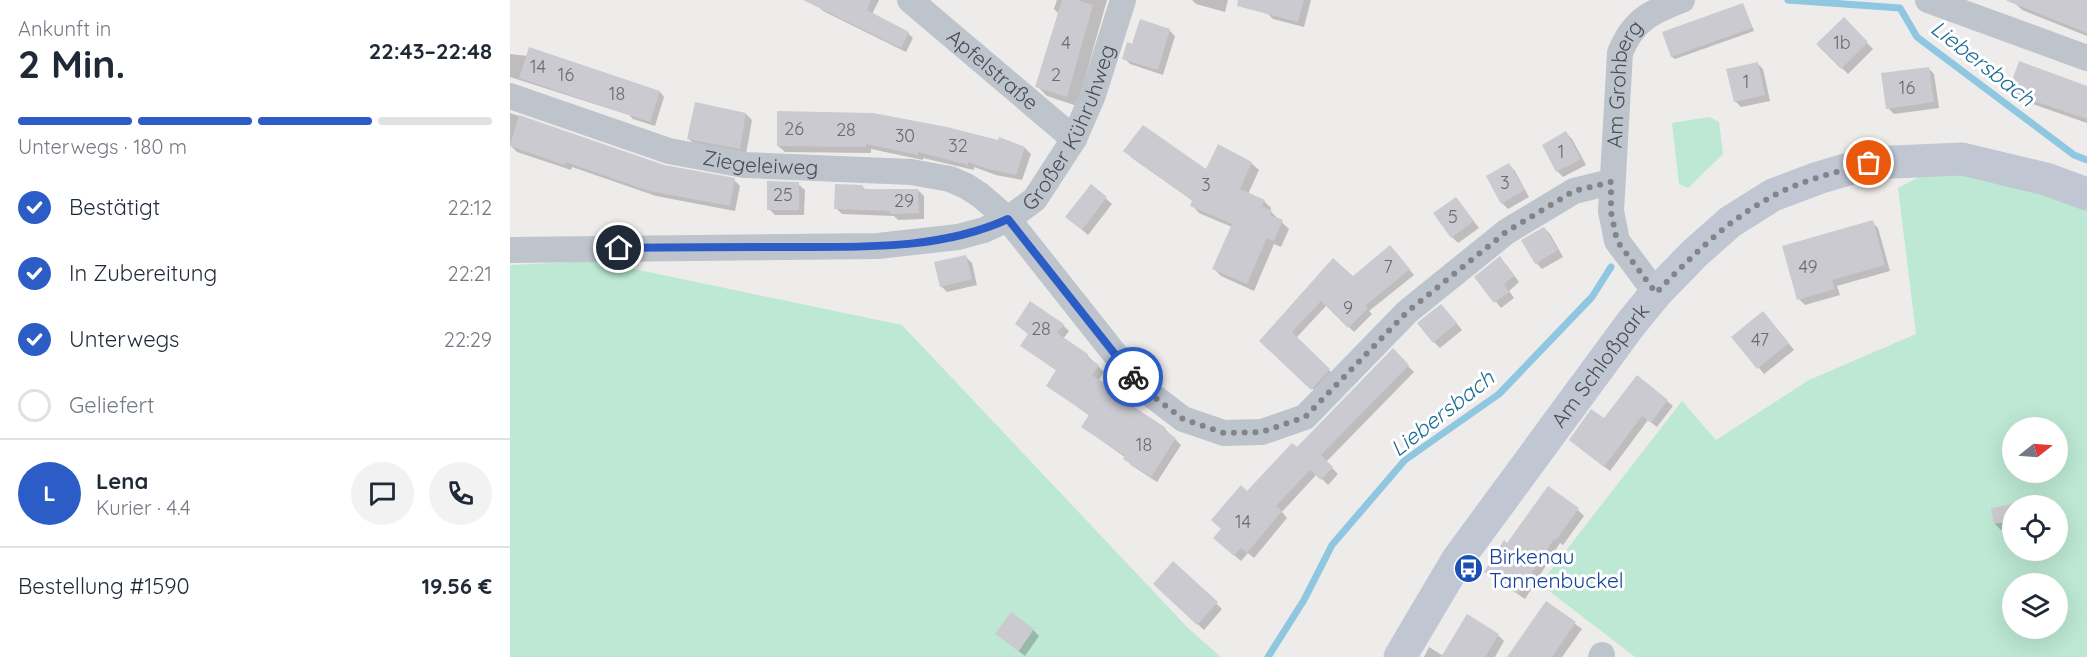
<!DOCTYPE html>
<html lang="de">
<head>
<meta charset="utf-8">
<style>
	:root { --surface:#fff; --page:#f2f2f3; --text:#1f2937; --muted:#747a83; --line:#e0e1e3; --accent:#2c5dc7 }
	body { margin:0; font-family:Quicksand,sans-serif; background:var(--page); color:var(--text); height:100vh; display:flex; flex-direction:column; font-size:22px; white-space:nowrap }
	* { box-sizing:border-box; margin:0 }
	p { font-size:20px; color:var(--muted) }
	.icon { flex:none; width:33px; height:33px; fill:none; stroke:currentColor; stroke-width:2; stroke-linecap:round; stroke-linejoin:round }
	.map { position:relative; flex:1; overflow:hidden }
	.side { display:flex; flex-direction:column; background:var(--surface); width:510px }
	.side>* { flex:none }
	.needle { width:39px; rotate:73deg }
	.controls { position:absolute; left:1492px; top:417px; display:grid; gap:12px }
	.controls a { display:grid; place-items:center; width:66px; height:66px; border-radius:50%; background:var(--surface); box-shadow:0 6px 24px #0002; font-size:30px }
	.pin { position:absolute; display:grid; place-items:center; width:51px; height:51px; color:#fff; margin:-26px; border:3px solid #fff; border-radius:50%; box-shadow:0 2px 6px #0007 }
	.courier { position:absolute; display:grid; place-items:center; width:60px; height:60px; margin:-30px; border:4px solid #2c5dc7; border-radius:50%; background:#fff; color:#222; box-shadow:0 2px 8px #0007 }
	.overview em { font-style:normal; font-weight:700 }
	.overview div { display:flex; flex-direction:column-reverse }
	.overview { display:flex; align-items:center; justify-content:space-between; height:102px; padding:0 18px }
	h1 { font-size:39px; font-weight:700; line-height:45px }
	.bar { display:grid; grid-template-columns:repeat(4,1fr); gap:9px 6px; align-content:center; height:72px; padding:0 18px }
	.bar i { height:8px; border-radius:4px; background:var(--line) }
	.bar .current { background:var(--accent) }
	.bar p { grid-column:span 4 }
	.line { display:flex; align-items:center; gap:15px; padding:0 18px; border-top:2px solid var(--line) }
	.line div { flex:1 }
	.round { display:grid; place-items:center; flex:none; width:63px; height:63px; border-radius:32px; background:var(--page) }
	ol { padding:0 18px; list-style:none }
	li { display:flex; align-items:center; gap:18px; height:66px }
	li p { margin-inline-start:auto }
	li .icon { padding:6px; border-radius:50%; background:var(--accent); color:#fff; stroke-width:4 }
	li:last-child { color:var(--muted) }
	li i { width:33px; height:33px; border:3px solid var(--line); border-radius:50% }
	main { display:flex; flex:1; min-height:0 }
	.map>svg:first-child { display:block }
	.green { fill:#bde8d3; fill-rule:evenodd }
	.shadow { fill:#0003 }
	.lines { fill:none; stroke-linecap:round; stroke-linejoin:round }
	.stream { stroke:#8fc6e0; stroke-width:7 }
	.building { fill:#cacad0 }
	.street { stroke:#bec4cc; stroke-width:26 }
	.secondary { stroke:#c0c7d3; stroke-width:33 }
	.done { stroke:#81858a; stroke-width:6; stroke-dasharray:0 10.8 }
	.route { stroke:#2c5dc7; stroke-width:8 }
	.labels { text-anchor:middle; stroke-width:6; stroke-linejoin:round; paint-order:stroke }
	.number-label { font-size:18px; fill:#676c74 }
	.street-label { font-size:21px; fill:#464d56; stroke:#fff }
	.transit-label { font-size:21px; fill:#164399; stroke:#fff; text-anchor:start }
	.water-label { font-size:22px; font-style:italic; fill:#1c6c94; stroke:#fff }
</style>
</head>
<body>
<main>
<section class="side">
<div class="overview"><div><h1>2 Min.</h1><p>Ankunft in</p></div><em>22:43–22:48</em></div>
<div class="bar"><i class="current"></i><i class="current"></i><i class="current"></i><i></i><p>Unterwegs · 180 m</p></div>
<ol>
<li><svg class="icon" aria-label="check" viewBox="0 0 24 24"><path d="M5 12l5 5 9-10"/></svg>Bestätigt<p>22:12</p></li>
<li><svg class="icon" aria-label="check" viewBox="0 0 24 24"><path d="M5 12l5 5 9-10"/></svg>In Zubereitung<p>22:21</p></li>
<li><svg class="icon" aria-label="check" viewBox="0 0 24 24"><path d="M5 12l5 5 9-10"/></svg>Unterwegs<p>22:29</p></li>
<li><i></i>Geliefert</li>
</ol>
<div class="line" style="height:108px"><b class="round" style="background:var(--accent);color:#fff">L</b><div><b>Lena</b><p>Kurier · 4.4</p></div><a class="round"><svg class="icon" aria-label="chat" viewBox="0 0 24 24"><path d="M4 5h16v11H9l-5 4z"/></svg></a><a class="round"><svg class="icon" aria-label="phone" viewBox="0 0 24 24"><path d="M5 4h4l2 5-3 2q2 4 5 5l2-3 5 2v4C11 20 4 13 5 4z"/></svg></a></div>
<div class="line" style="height:78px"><div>Bestellung #1590</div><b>19.56 €</b></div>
</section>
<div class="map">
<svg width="1577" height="657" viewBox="0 0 1577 657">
	<rect width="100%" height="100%" fill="#eeeceb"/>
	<g class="green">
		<path d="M1199,117L1209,122L1213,154L1178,188L1169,184L1162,123Z"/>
		<path d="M1436,163L1577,206V657H1125L1030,584L1172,401L1206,440L1299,380L1406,334L1388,188ZM1503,428H1548V472H1503ZM1503,506H1548V550H1503ZM1503,584H1548V628H1503Z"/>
		<path d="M86,261L392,325L679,629L711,657H0V265Z"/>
	</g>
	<g class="shadow">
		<path d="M311,0H369L362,14L398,33L403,38L396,52L313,11L308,6Z"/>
		<path d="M547,0H597L567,106L537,96L527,86L549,14L544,9Z"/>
		<path d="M682,0H718L715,12L686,4Z"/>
		<path d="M760,0H801L794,27L763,19L757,13Z"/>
		<path d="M1508,0H1577V36L1512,10L1506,4Z"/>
		<path d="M1233,4L1244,31L1165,59L1162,57L1154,33Z"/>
		<path d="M1334,19L1363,49L1338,74L1308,44Z"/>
		<path d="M659,30L665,36L653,75L620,64L614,58L623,46Z"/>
		<path d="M0,54L18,56L150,92L154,97L145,126L123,119L119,115L0,77Z"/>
		<path d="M1247,63L1253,69L1260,101L1231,107L1225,101Z"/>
		<path d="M1418,68L1424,74L1429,108L1384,114L1378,108Z"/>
		<path d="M1577,87V123L1506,98L1500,92Z"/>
		<path d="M0,113L154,167L224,180L230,186L225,211L146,196L62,167L61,170L7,152L0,145Z"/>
		<path d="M236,114L242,120L236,154L185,145L179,139Z"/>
		<path d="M437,129L515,148L521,154L512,180L486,175L464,167V170L413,158V160L361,149V153L275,152L268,146Z"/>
		<path d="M1056,133L1062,139L1076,165L1053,177L1047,171Z"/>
		<path d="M708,146L741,163L749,170L738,194L754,201L761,208L760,211L779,229L771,247L764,244L744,291L711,276L704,269L722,227L689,213L682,205L683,201L622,158L615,151L697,172Z"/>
		<path d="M999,165L1005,171L1019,197L998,209L992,203Z"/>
		<path d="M288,184L295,190L294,215H265L259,209Z"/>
		<path d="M352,186L356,190H408L414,196V219L388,220L384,216L332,214L326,208Z"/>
		<path d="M582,186L602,204L578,235L563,222Z"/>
		<path d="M951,205L969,228L948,243L942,237Z"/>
		<path d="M1362,222L1368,228L1380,271L1327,286L1330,295L1295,305L1289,299Z"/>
		<path d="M1034,228L1040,234L1053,257L1032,269L1026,263Z"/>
		<path d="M885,252L904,275L859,311L862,314L844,332L817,305L786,338L824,375L807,393L751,341L843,278Z"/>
		<path d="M456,257L462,263L467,285L437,292L431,286Z"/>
		<path d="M996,264L1009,282L999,291L1004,298L991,308L966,277Z"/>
		<path d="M937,312L952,330L930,348L924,342Z"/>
		<path d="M1259,319L1284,350L1254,374L1224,337Z"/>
		<path d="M506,324L553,325L559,331L553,339L577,355L594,372L588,381L613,397L619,403L618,404L655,429L671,445L647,482L621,465L616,458L573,427L580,416L538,385L547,371L512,346L520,335Z"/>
		<path d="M883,351L904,372L816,462L828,474L818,485L807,474L772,512L777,518L744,558L738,553L731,561L711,544L737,493L787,449Z"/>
		<path d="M1157,401L1163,406L1147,427L1138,420L1100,471L1066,445L1094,420Z"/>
		<path d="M1513,503L1516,506H1503V528L1491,530L1485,524L1483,509Z"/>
		<path d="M1068,510L1074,516L1053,545L1050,543L1015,599L982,577L976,571L998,545Z"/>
		<path d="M664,563L712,609L694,630L645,584Z"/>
		<path d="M1036,603L1072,629L1052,657H1009Z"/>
		<path d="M523,630L529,636L515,656L487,634Z"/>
		<path d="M988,635L994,641L985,657H942Z"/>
		<path d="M919,647L935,657H914Z"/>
	</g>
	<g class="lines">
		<g class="stream">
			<path d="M1278,0L1390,8L1407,37L1564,155L1577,160"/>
			<path d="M758,657L794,600L822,545L895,460L989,394L1082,297L1101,267"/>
		</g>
	</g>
	<g class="building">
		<path d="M293,0H361L357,10L399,32L391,48Z"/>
		<path d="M552,0H567L583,5L557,97L525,87Z"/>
		<path d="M728,0H794L788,22L727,6Z"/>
		<path d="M1497,0H1577V33L1497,1Z"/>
		<path d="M1233,3L1242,28L1161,57L1152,32Z"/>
		<path d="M1334,17L1358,42L1331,69L1306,44Z"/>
		<path d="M630,19L660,29L648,70L612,59L617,42L622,44Z"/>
		<path d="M19,47L150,91L140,122L9,78Z"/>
		<path d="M1509,61L1577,86V119L1498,92Z"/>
		<path d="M1248,62L1255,95L1224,102L1216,69Z"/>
		<path d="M1419,67L1424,102L1376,109L1371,73Z"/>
		<path d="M185,102L236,113L230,149L177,139Z"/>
		<path d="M267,111L363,113L437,127L488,140L489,137L515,147L506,175L478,169L458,162V165L408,152V155L356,144V147L267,146Z"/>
		<path d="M9,115L154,165L225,178L220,206L139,191L56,162L55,165L0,146Z"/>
		<path d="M633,125L696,169L708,144L742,162L730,189L755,200L752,206L762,211L760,215L773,220L764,241L757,238L737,284L702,269L722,224L680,206L682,200L613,151Z"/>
		<path d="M1056,131L1071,159L1046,172L1032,145Z"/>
		<path d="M999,163L1015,190L991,204L976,176Z"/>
		<path d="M257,181L289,182V210H257Z"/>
		<path d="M325,184L353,185V189H408L409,213L380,214V211L324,209Z"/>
		<path d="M581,184L597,197L572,230L555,217Z"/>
		<path d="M946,197L964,221L941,238L923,213Z"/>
		<path d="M1363,220L1375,265L1322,280L1325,289L1287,300L1272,246Z"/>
		<path d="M1034,227L1048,250L1025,264L1011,240Z"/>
		<path d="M880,245L900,269L855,306L858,308L838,328L811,301L782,332L820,369L801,390L749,341L823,258L843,276Z"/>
		<path d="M456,255L462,279L430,287L424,262Z"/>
		<path d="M990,256L1004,276L994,284L999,292L984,303L964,277Z"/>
		<path d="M520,301L554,324L547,333L578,354L577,357L589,365L582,375L614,396L612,399L656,428L654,430L666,438L641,477L613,459L615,456L571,427L579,415L536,386L546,370L510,346L518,334L505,324Z"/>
		<path d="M931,304L947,323L923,343L907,323Z"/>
		<path d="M1253,311L1279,343L1247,369L1221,337Z"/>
		<path d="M883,348L899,365L811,455L823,467L811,480L800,470L766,506L772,511L737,553L731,548L724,556L703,538L711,529L701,520L731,485L737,491L782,443L787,447Z"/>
		<path d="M1127,375L1158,400L1141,423L1132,416L1094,467L1059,440L1081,409L1094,418Z"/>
		<path d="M1038,486L1069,508L1046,540L1044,539L1008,594L974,572L994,540L997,543Z"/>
		<path d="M1503,504V521L1484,524L1481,508Z"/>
		<path d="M663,561L708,602L687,625L643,584Z"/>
		<path d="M1036,601L1066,622L1042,657H997Z"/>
		<path d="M501,612L524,629L509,651L485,634Z"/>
		<path d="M957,614L989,634L975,657H931Z"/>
	</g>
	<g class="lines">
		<g class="street">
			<path id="s1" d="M400,0L564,139"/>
			<path d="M1418,0L1577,58"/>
			<path id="s2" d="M0,96L159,151L234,165L401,172L440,179L456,186L470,195L498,219L631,387L673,419L714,433L752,432L795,417L897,312L996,232L1064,191L1101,182"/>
			<path id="s3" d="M0,250L368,246L448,237L474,230L498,219L525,199L564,139L583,95L613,0"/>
			<path id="s4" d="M1146,293L1107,241L1101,211L1110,53C1123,20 1141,12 1172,0"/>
			<path d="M1091,657L1092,655"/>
		</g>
		<path class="secondary" id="s5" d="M890,657L948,559L1120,325L1146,293L1185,253L1220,222L1263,195L1308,178L1359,163L1452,159L1536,179L1577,194"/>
	</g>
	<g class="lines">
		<path class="done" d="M623,377L631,387L673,419L714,433L752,432L795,417L897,312L996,232L1064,191L1101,182V212L1107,241L1146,293C1181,257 1217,220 1263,196C1292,180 1327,172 1359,163"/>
		<path class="route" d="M109,248C169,247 228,247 287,247C358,247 432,249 498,219L623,377"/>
	</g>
	<defs>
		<symbol id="bus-disc" viewBox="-11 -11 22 22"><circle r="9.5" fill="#1a4fb4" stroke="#fff"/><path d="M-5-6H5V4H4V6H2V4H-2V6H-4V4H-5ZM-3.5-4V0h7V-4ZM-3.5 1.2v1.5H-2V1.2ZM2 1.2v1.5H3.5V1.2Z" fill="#fff"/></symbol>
	</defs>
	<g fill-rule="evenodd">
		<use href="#bus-disc" x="942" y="552" width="33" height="33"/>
	</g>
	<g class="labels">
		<g class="number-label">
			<text x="556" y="49">4</text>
			<text x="1332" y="49">1b</text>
			<text x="28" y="73">14</text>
			<text x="56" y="81">16</text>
			<text x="546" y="81">2</text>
			<text x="1236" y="88">1</text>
			<text x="1397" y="94">16</text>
			<text x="107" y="100">18</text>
			<text x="284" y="135">26</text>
			<text x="336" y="136">28</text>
			<text x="395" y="142">30</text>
			<text x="448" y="152">32</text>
			<text x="1051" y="158">1</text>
			<text x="995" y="189">3</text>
			<text x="696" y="191">3</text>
			<text x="273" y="201">25</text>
			<text x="394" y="207">29</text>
			<text x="943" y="223">5</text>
			<text x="878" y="273">7</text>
			<text x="1298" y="273">49</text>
			<text x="838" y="314">9</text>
			<text x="531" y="335">28</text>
			<text x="1250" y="346">47</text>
			<text x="634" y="451">18</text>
			<text x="733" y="528">14</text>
		</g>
		<g class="street-label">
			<text dy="7" stroke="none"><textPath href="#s1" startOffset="108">Apfelstraße</textPath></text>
			<text dy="7" stroke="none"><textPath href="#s4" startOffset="224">Am Grohberg</textPath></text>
			<text dy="7" stroke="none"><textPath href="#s3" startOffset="615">Großer Kühruhweg</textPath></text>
			<text dy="7" stroke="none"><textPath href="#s2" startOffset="261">Ziegeleiweg</textPath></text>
			<text dy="7" stroke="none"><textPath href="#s5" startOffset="354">Am Schloßpark</textPath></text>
		</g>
		<g class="transit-label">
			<text x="979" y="564">Birkenau<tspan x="979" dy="24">Tannenbuckel</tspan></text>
		</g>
		<g class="water-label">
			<text transform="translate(1473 63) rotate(38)" y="8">Liebersbach</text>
			<text transform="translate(932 413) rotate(-38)" y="8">Liebersbach</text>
		</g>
	</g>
</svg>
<div class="controls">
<a><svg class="needle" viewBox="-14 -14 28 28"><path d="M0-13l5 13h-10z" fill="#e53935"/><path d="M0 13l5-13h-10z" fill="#747a83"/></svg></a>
<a><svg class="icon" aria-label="locate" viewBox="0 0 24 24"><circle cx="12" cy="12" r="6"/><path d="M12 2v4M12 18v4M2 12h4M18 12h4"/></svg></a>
<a><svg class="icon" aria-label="layers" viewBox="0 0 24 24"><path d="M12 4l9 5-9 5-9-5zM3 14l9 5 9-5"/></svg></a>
</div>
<div class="pin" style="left:1359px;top:163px;background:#ea580c"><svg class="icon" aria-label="bag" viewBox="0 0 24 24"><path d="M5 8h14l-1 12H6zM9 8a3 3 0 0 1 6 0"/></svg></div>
<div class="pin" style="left:109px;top:248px;background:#1f2937"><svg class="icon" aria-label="home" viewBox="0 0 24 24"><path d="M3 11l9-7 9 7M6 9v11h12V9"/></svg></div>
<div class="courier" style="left:623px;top:377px"><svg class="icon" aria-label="bike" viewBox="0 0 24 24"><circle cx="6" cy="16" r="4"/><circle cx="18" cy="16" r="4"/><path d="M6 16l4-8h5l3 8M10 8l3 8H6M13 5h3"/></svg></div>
</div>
</main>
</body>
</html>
